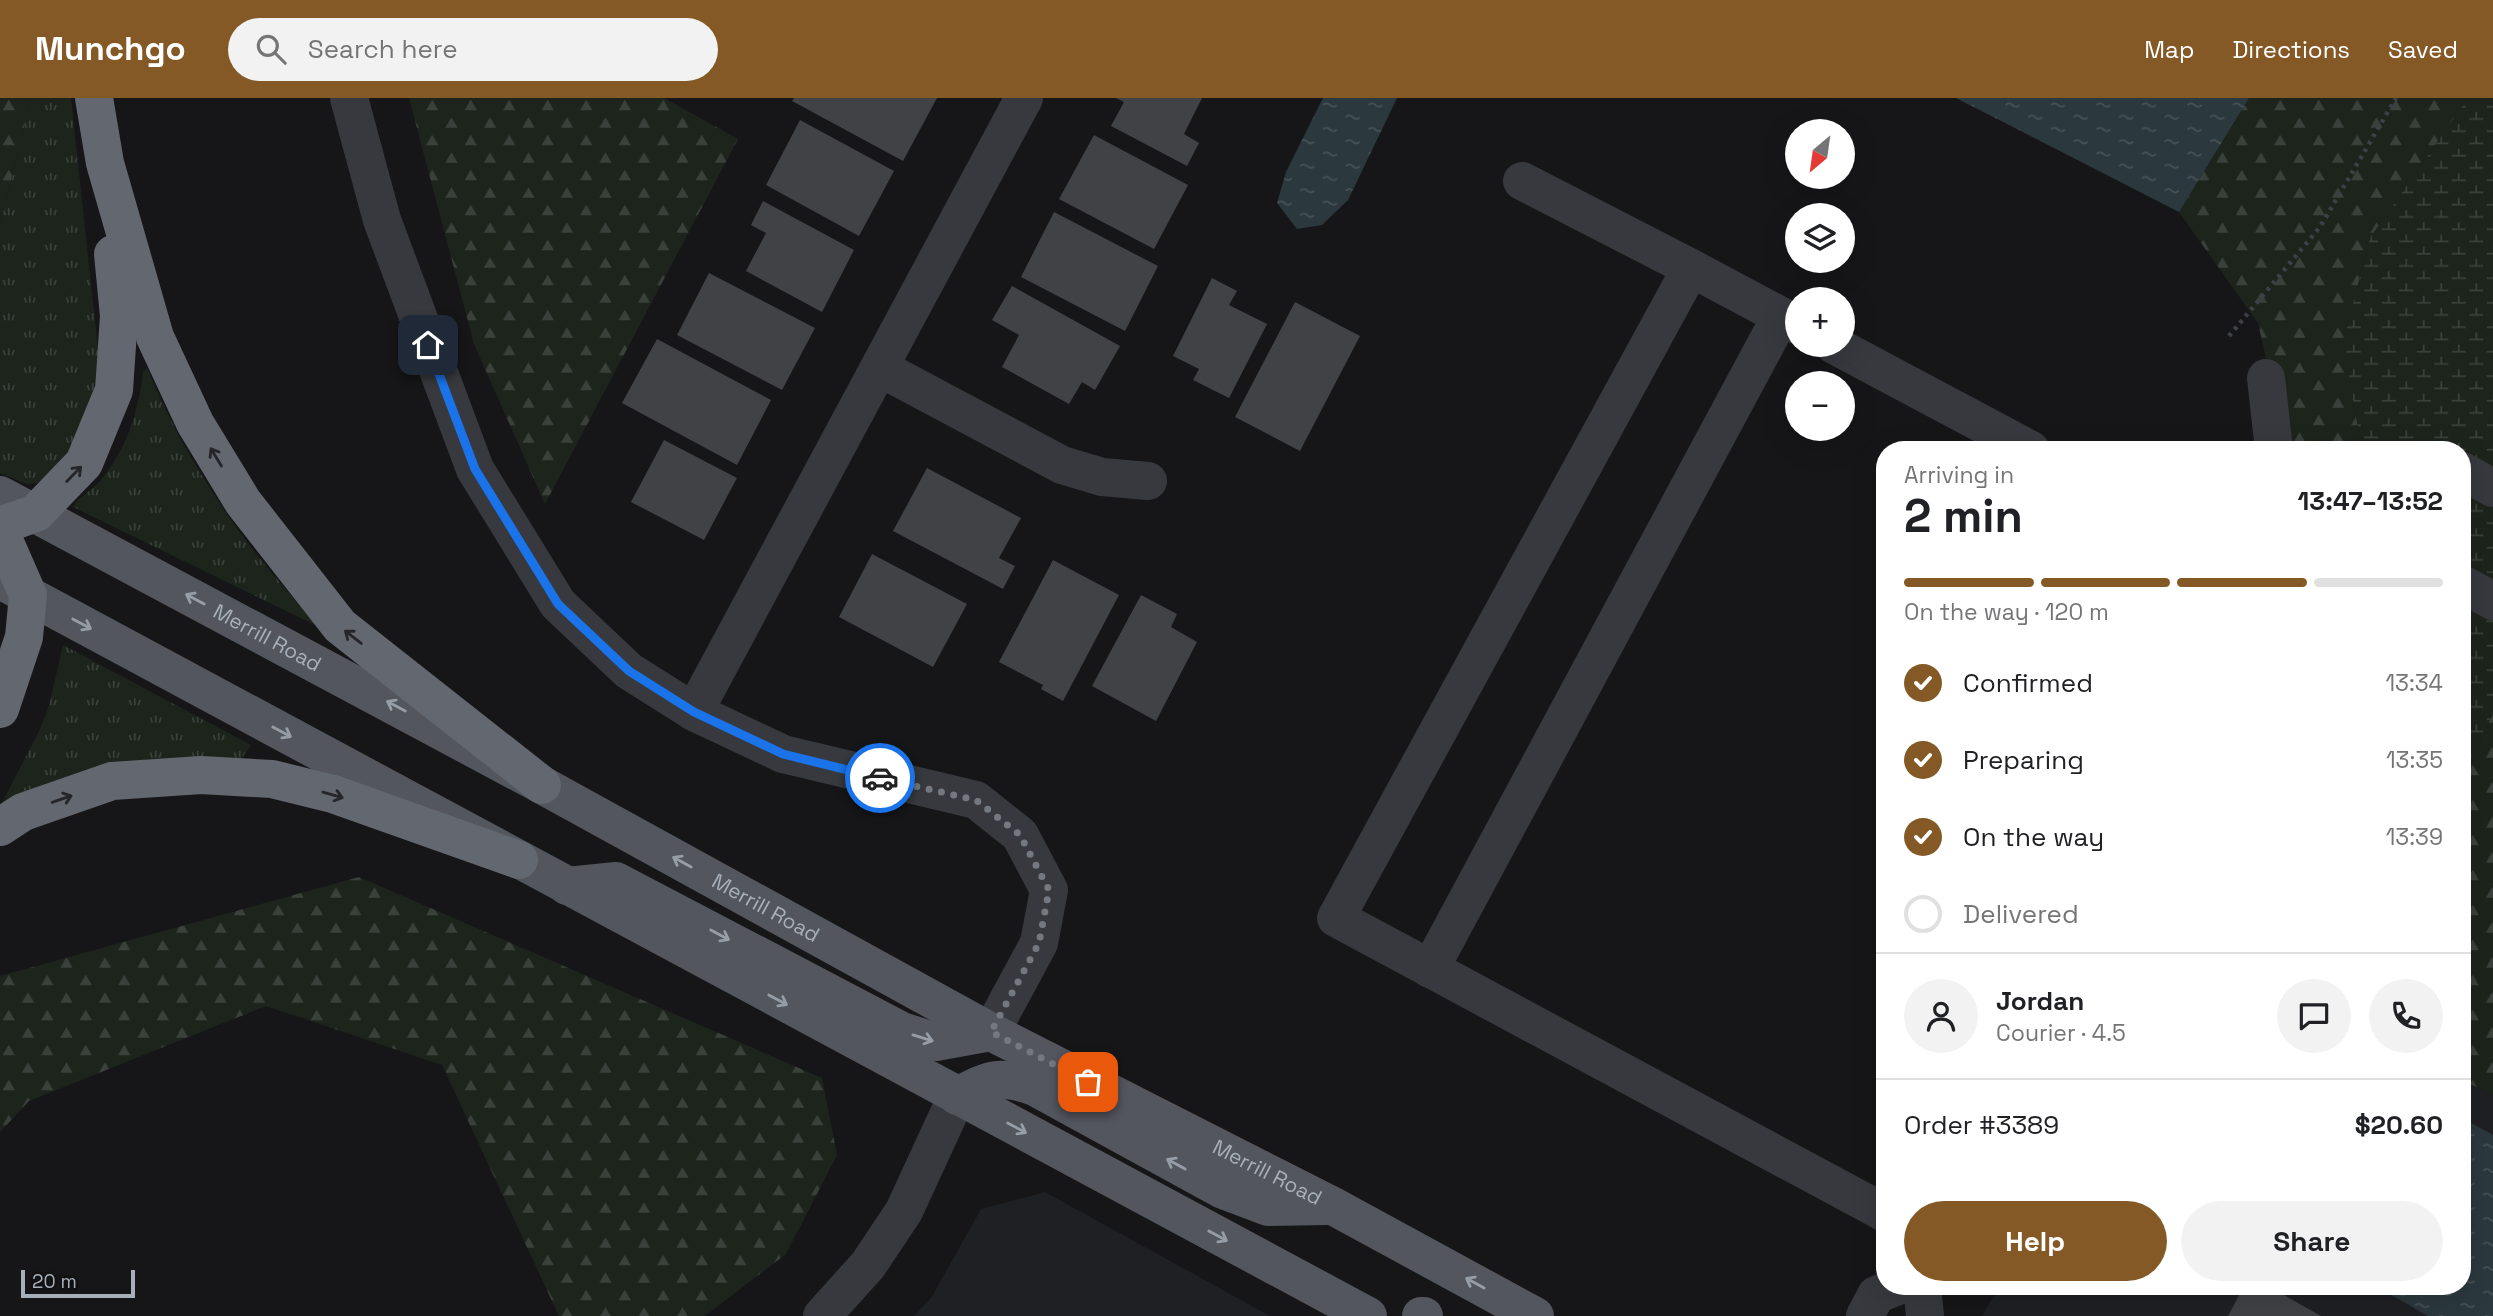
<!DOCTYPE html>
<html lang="en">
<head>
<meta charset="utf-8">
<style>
	:root { --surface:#fff; --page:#f2f2f2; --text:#202124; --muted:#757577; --line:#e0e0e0; --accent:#845926 }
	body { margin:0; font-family:"Space Grotesk",sans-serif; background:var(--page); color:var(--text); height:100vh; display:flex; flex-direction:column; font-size:26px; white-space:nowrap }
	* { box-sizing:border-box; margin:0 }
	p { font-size:23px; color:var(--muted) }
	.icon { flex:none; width:38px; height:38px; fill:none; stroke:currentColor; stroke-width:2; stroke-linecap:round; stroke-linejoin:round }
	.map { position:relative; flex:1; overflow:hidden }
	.sheet { position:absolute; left:1876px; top:343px; width:595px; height:854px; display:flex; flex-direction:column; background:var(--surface); border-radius:28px; box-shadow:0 7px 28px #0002 }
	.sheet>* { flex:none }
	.needle { width:46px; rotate:209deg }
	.fabs { position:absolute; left:1785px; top:21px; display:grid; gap:14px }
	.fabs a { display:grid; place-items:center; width:70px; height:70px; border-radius:50%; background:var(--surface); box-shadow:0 7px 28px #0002; font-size:35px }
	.scale { position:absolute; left:21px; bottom:18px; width:114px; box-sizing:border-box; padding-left:7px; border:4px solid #a7afb9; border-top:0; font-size:19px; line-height:24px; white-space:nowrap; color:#a7afb9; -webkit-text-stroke:5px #111113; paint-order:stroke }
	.pin { position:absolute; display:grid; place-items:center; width:60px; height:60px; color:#fff; margin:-30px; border-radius:14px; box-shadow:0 4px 10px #0006 }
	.courier { position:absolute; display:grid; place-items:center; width:70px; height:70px; margin:-35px; border:5px solid #1a73e8; border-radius:50%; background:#fff; color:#222; box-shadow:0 2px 9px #0007 }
	.overview em { font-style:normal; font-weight:600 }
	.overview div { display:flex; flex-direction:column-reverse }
	.overview { display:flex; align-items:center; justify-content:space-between; height:119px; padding:0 28px }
	h1 { font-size:46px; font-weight:600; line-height:52px }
	.bar { display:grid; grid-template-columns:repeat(4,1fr); gap:10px 7px; align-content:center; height:84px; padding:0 28px }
	.bar i { height:9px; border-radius:5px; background:var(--line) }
	.bar .current { background:var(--accent) }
	.bar p { grid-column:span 4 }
	.line { display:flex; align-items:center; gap:18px; padding:0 28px; border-top:2px solid var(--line) }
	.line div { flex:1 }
	.round { display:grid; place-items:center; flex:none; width:74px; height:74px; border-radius:37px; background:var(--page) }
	ol { padding:0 28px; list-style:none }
	li { display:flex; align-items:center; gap:21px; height:77px }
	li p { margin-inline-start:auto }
	li .icon { padding:7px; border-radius:50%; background:var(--accent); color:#fff; stroke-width:4 }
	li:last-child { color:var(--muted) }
	li i { width:38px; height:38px; border:4px solid var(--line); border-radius:50% }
	.cta { display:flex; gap:14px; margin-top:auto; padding:14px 28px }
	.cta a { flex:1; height:80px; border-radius:42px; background:var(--accent); color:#fff; font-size:28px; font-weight:600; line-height:80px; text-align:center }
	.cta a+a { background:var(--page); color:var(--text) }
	header { display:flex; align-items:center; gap:42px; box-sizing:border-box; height:98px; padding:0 35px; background:var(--accent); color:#fff }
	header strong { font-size:33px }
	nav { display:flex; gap:38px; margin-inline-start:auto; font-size:24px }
	.search { width:490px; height:63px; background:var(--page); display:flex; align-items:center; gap:18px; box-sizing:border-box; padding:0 24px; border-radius:38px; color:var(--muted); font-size:26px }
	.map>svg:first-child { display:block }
	.built { fill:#1f2023 }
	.grass { fill:url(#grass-tufts) }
	.forest { fill:url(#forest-firs) }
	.wetland { fill:url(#wetland-marsh) }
	.water { fill:url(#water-ripples) }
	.building { fill:#404246 }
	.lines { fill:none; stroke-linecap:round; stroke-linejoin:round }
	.path { stroke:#3d4045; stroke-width:4.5; stroke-dasharray:3.5 5; stroke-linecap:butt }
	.minor { stroke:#37393e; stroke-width:38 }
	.major { stroke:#53565d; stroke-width:38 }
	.highway { stroke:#63676f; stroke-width:38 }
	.oneway { stroke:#26262a }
	.oneway2 { stroke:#969da7 }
	.done { stroke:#747981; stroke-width:7; stroke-dasharray:0 12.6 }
	.route { stroke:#1a73e8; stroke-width:9 }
	.labels { text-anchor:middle; stroke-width:6; stroke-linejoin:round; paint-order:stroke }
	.street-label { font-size:21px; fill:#a7afb9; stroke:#111113 }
</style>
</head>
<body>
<header>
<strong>Munchgo</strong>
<div class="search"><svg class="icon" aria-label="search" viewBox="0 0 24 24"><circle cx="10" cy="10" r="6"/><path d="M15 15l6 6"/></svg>Search here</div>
<nav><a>Map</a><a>Directions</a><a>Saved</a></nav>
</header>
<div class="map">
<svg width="2493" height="1218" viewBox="0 0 2493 1218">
	<defs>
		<pattern id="grass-tufts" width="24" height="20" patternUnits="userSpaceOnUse" patternTransform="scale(1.75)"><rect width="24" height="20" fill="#1c241c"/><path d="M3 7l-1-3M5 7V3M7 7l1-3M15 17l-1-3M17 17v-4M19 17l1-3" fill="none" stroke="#3a413b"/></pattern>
		<pattern id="forest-firs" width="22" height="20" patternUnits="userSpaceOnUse" patternTransform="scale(1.75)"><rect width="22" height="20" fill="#1c241c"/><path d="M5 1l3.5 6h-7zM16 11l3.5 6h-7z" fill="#3a413b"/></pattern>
		<pattern id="wetland-marsh" width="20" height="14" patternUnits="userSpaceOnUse" patternTransform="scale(1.75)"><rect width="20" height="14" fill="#1c241c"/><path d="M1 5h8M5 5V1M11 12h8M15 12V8" fill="none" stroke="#3a413b"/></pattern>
		<pattern id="water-ripples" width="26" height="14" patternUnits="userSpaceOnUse" patternTransform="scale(1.75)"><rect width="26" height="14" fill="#2b383d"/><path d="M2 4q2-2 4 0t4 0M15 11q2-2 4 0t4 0" fill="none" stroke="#475257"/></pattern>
	</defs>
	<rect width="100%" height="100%" fill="#161618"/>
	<g class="built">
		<path d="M2462,982L2493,997V1218H1982L1999,1188H2462Z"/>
		<path d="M1045,1094L1270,1218H914L931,1200L981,1111Z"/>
	</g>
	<g class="grass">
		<path d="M31,0H71L101,279L63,366L38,385L27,386L0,375V127Z"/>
		<path d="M147,270C171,328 202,382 239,433C262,466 291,497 317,528L73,409C78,398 92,393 100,383C127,351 138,315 143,274Z"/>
		<path d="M63,547L251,647L242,660L194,659L1,707L39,633L49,608Z"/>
	</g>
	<g class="forest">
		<path d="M0,0H31L0,127Z"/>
		<path d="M409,0H664L738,41L545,406L474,246Z"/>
		<path d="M2249,0H2468L2370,140L2343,245L2362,352H2287L2258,225L2179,114Z"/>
		<path d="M2493,616V997L2462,982V677Z"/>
		<path d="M359,779L822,980L837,1057L786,1156L705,1218H559L442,967L266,908L29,1003L0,1034V878Z"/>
	</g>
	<path class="wetland" d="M2468,0H2493V616L2462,677V352H2362L2343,245L2370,140Z"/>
	<g class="water">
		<path d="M1323,0H1397L1348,102L1322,127L1297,131L1277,105L1286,74Z"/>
		<path d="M1956,0H2249L2179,114Z"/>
		<path d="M2462,1020L2493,1037V1218H2428L2376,1188H2462Z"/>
	</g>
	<g class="building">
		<path d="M794,0H937L903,63L792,3Z"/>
		<path d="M1116,0H1202L1184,36L1199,45L1187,68L1111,28L1124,4Z"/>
		<path d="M800,22L894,73L859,138L766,87Z"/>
		<path d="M1094,37L1188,87L1154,151L1059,101Z"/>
		<path d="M763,103L854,152L822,214L746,173L766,135L751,127Z"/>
		<path d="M1054,114L1158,168L1125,233L1021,179Z"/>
		<path d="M709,175L815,230L782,292L677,237Z"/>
		<path d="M1212,180L1237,193L1229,207L1267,226L1229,300L1193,282L1199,271L1173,258Z"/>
		<path d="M1012,188L1120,248L1095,292L1082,284L1069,306L1002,269L1019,237L992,222Z"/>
		<path d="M1295,204L1360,238L1300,353L1235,319Z"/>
		<path d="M657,241L771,302L737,367L622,305Z"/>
		<path d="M664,342L737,380L704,442L631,404Z"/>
		<path d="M927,370L1021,420L999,460L1015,468L1003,491L893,433Z"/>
		<path d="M872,456L967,506L933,569L839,519Z"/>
		<path d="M1053,462L1119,497L1063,603L1041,591L1043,587L999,564Z"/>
		<path d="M1141,497L1177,516L1171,529L1197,544L1156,623L1092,588Z"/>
		<path d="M2244,1188H2268L2321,1218H2228Z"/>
	</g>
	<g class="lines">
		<path class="path" d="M2229,238L2320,129L2396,0"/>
		<g class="minor">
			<path d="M349,0L382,122L475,371L558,506L629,573L694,614L783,656L976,702L1020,737L1049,792L1039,845L991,934"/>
			<path d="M1522,83L1691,170L1336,820L1885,1115"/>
			<path d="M1691,170L1781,218"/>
			<path d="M1834,247L2031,352"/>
			<path d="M880,270L1062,367L1102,379L1148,383"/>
			<path d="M2266,280L2274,352"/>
			<path d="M2462,373L2493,390"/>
			<path d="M2462,486L2493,503"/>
			<path d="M694,614L1024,0"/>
			<path d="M1430,871L1781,218L1797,227"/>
			<path d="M1922,1188L1925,1218"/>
			<path d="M822,1218L868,1167L904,1113L957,998"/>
			<path d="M1865,1218L1876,1197L1898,1188"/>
		</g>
		<g class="major">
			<path id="s1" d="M0,397L542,687L991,934L1333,1108L1535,1218"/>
			<path d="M0,482L1368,1218"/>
			<path d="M567,788L616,783L902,933L936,944L991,934"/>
			<path d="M957,998C991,981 998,976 1035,989L1223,1092L1268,1109L1327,1108"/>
			<path d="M1421,1218H1424"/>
		</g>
		<g class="highway">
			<path d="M94,0L105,65L155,239L195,325L243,404L340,528L542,687"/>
			<path d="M0,428L36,415L84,365L114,292L119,218L113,156"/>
			<path d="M0,433L28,497L24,539L0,611"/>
			<path d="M0,729L23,714L112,683L201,677L272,681L333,696L519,762"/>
		</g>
	</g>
	<defs><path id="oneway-shaft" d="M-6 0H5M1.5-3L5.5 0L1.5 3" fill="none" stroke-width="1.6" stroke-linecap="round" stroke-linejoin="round" transform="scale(1.75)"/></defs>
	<g class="oneway">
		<use href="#oneway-shaft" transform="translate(216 359) rotate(-121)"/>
		<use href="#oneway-shaft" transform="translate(74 376) rotate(-46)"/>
		<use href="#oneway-shaft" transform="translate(353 539) rotate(-142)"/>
		<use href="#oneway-shaft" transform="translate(333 697) rotate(16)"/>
		<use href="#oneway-shaft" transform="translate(62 701) rotate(-19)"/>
	</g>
	<g class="oneway2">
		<use href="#oneway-shaft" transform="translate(195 501) rotate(-152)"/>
		<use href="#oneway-shaft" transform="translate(82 526) rotate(28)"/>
		<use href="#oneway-shaft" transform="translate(396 608) rotate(-152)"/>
		<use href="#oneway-shaft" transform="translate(282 634) rotate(28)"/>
		<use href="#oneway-shaft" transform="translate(682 764) rotate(-151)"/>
		<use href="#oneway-shaft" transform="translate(720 837) rotate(28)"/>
		<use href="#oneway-shaft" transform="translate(778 902) rotate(28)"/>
		<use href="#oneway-shaft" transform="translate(923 940) rotate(17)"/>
		<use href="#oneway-shaft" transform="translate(1017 1030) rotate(28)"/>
		<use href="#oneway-shaft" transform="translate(1176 1066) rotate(-151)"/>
		<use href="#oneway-shaft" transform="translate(1218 1138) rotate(28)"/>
		<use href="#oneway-shaft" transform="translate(1475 1185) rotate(-151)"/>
	</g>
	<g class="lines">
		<path class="done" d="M880,680L976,702L1020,737L1049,792L1039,845L991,934L1088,984"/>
		<path class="route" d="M428,247L475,371L558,506L629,573L694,614L783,656L880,680"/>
	</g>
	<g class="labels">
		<g class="street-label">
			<text dy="7" stroke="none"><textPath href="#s1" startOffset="303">Merrill Road</textPath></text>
			<text dy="7" stroke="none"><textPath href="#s1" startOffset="870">Merrill Road</textPath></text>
			<text dy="7" stroke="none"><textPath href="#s1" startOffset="1437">Merrill Road</textPath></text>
		</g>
	</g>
</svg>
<div class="fabs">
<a><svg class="needle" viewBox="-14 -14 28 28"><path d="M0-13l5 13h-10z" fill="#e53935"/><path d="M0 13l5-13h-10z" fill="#757577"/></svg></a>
<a><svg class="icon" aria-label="layers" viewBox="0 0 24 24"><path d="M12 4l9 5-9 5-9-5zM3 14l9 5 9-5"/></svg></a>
<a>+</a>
<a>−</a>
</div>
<div class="scale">20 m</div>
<div class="pin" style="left:1088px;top:984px;background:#ea580c"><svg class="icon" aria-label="bag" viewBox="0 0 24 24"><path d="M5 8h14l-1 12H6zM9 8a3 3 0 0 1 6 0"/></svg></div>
<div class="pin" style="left:428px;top:247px;background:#1f2937"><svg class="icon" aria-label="home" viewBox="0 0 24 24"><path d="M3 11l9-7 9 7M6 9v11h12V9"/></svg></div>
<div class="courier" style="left:880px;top:680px"><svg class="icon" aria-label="car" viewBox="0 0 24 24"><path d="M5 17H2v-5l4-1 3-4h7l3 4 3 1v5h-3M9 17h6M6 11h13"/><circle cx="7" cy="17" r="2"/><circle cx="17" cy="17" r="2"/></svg></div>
<section class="sheet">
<div class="overview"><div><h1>2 min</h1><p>Arriving in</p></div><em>13:47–13:52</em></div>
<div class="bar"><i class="current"></i><i class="current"></i><i class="current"></i><i></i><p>On the way · 120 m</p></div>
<ol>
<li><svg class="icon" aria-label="check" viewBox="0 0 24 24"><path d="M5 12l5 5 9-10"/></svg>Confirmed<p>13:34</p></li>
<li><svg class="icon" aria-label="check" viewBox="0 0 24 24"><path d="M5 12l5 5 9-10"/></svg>Preparing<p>13:35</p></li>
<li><svg class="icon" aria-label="check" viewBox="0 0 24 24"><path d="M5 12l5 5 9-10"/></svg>On the way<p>13:39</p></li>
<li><i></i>Delivered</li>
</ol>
<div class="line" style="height:126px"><a class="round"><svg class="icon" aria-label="person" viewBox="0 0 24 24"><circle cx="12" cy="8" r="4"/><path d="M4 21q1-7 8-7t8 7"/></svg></a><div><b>Jordan</b><p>Courier · 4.5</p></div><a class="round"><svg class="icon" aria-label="chat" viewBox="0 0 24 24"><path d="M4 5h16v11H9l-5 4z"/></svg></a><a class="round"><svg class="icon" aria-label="phone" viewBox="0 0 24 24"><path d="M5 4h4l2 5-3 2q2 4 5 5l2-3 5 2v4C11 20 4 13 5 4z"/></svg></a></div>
<div class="line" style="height:91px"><div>Order #3389</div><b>$20.60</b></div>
<div class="cta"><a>Help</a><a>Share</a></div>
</section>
</div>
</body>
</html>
